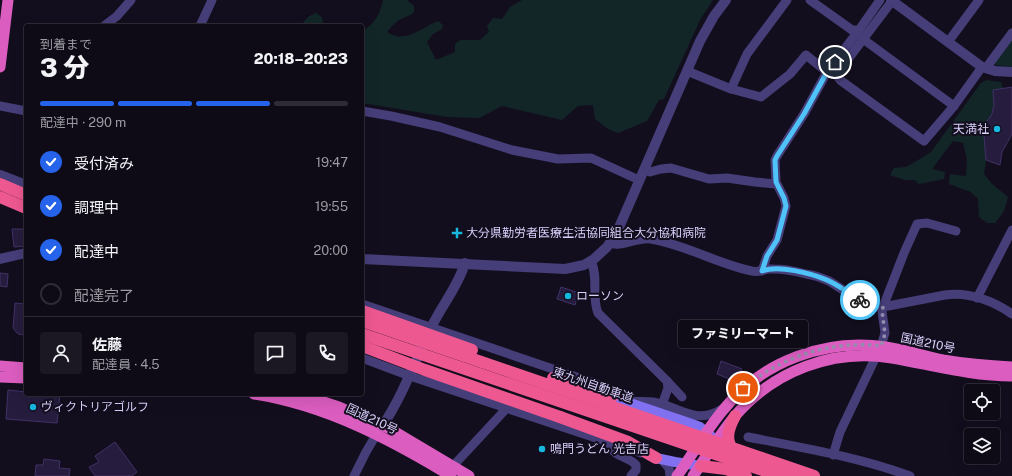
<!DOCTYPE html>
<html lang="ja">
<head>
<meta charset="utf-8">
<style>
	:root { --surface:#0e0a16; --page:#1c1823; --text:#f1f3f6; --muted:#9b9aa1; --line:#2e2b35; --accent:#2563eb }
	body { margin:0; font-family:"Public Sans","Noto Sans JP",sans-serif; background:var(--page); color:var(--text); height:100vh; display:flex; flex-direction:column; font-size:15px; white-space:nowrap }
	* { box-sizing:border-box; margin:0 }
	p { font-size:13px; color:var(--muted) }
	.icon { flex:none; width:22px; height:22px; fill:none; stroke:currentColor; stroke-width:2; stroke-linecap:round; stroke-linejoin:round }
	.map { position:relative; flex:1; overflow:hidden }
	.drawer { position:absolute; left:24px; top:24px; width:340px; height:372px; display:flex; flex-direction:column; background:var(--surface); border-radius:4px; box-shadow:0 4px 16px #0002,0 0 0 1px var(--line) }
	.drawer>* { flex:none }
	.controls { position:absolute; left:964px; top:384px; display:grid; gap:8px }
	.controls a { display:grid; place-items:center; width:36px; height:36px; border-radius:4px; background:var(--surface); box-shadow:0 4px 16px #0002,0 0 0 1px var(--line); font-size:20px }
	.pin { position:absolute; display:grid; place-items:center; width:34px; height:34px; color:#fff; margin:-17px; border:2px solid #fff; border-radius:50%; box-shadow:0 1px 4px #0007 }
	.courier { position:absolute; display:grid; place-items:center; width:40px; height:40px; margin:-20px; border:3px solid #4fc3f7; border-radius:50%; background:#fff; color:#222; box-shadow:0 1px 5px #0007 }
	.bubble { position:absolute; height:28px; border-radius:4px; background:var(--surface); box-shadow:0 4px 16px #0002,0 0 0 1px var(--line); font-size:13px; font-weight:800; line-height:28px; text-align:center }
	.summary em { font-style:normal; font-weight:800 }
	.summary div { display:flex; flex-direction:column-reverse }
	.summary { display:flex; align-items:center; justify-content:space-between; height:68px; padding:0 16px }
	h1 { font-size:26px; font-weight:800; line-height:30px }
	.bar { display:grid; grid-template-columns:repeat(4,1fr); gap:6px 4px; align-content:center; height:48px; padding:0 16px }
	.bar i { height:5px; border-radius:3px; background:var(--line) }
	.bar .on { background:var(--accent) }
	.bar p { grid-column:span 4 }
	.line { display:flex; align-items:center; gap:10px; padding:0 16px; border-top:1px solid var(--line) }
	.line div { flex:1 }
	.round { display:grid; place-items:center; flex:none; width:42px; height:42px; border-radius:4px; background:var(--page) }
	ol { padding:0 16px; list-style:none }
	li { display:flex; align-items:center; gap:12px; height:44px }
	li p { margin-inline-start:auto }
	li .icon { padding:4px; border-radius:50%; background:var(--accent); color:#fff; stroke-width:4 }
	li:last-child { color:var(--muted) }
	li i { width:22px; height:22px; border:2px solid var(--line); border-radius:50% }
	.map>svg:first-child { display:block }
	.green { fill:#122628 }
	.building { fill:#261c3d; stroke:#413167 }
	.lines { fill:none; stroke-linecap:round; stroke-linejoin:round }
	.minor { stroke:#463e79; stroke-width:9 }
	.tertiary { stroke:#463e79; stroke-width:10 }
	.secondary { stroke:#8171f1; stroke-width:10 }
	.trunk { stroke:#db5dc0; stroke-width:11 }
	.motorway { stroke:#ee5891; stroke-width:12 }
	.motorway-bridge { stroke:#ee5891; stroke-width:12 }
	.done { stroke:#948cad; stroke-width:4; stroke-dasharray:0 7.2 }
	.route { stroke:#4fc3f7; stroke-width:5 }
	.poi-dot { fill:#17b8e0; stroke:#130e1e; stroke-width:1.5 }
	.labels { text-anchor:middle; stroke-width:4; stroke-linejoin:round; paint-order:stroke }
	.poi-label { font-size:12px; fill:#d9d0fa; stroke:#130e1e; text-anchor:start }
	.street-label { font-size:12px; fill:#d9d0fa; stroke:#130e1e }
</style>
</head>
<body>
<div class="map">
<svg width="1012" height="476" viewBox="0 0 1012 476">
	<rect width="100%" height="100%" fill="#130e1e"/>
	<g class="green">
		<path d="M383,0H407L414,6V12C410,16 408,16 403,18C396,21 392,26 387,32C405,45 422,27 438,21L443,25L442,29L433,34L427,42L436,60L455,52V44L460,40H480L489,32L487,26L493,18L502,19L510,7L522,0H713L700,20L664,99L659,100L647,121L618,133L608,129L595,119L593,105L578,106L562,120L502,106L479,118L447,117L362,103V32C376,21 379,17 383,0Z"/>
		<path d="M316,13L322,17L323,26H300L309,16Z"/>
		<path d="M1012,37V67L995,65L994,61Z"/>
		<path d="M986,80L1001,82L1003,88L993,90C994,105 996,114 983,124L986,160L984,174L992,184L1008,197L1004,211L995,223H987L979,217L978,199L971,192L949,184L950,174L966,176L967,159L963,143L953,141L932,169L945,172L944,179L919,184L915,180H905L890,175L894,168L906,167L915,162L931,152L981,83Z"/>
	</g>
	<g class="building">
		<path d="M1012,87V134L1002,152L1000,165L986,160L983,124L988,120L992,114L994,105L993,90Z"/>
		<path d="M12,229H26V246L14,247Z"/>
		<path d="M0,273L8,274L7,287L0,286Z"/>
		<path d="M561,287L579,293L575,305L557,299Z"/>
		<path d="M15,303L26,304V335L18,334L13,328Z"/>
		<path d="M721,361L742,369L737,382L717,374Z"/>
		<path d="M8,390L26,392V394L60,395L57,423L6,419Z"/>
		<path d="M115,442L137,472L132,476H95L89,467L99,462L95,456Z"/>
		<path d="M44,459L60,461L59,468L70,469L69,476H35L36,465H43Z"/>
	</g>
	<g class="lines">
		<g class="minor">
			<path d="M810,0L852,30H859L880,0"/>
			<path d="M892,1L836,75L840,80L924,141L954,106L982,67"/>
			<path d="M104,26L117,16L131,0"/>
			<path d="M200,26L212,0"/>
			<path d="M863,39L954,106"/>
			<path d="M948,42L979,0"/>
			<path d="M986,68L1012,33"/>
			<path d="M687,71L731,89L761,97L790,74L806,55L827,72"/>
			<path d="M731,89L747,54L787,0"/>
			<path d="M0,106L26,111"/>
			<path d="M362,111L391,116L440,127L512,150L558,159L591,158L639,180"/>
			<path d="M644,169L650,172L661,169L671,168L709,179L727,178L755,182L776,184"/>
			<path d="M610,243C620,248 637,237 651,239C687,245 717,264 752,271C760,273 765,268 773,269C784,269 795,271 806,274C813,275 822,278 829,281C845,290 863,308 883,307L945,295C969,292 993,301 1012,314"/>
			<path d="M591,261C599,278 591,296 598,313L667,381L668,388L662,405"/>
			<path d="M762,271L767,256L777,240L786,206L784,198L776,182L775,160L777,156L804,114L827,72L859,30"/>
			<path d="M977,298L1012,230"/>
			<path d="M362,304L603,386L608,391L612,397"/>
			<path d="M362,358L410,376L641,453"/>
			<path d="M667,381L682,397"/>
			<path d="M631,401C638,402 646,401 653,402C679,406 695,426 722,409"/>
			<path d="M748,437C803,448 858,457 910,476"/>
			<path d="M610,444C612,457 629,456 636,465V470L631,476"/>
			<path d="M833,455L840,432L881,346L885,333L882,311L883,307L904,253L917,224L927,223L956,231"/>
			<path d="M661,459L669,468L670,476"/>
			<path d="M453,466L506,409"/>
			<path d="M354,476L366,452L379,430"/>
		</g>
		<g class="tertiary">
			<path d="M891,0L982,67L995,71L1012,72"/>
			<path d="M0,175L26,185"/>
			<path d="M0,259L26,253"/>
			<path d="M362,259L565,269L584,265L594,259L607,247L617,232L700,41L714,16L726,0"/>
			<path d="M383,425C403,395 415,361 431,328C441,306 458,287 465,263"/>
		</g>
		<g class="secondary">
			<path d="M612,397L692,424L700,427L712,437"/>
			<path d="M656,458L675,462L701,466"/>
		</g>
		<g class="trunk">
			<path d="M0,67L8,0"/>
			<path d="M0,366L26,368"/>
			<path d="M0,377L26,378"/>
			<path d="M254,394C325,405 390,439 451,476"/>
			<path d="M299,394L339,407L390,429L469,476"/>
			<path d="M677,476C693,454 706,430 724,409C762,361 826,338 886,347C905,350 924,356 943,360C966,364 989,366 1012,367"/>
			<path d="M693,476C707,456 719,435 735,416C774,371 833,348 892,358C932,365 971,376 1012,376"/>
		</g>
		<g class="motorway">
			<path d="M0,184L26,195"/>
			<path d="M0,197L26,208"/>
			<path d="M553,378L612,397"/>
			<path d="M560,417L628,442L656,458"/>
			<path d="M735,453C724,441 728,429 735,416"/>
			<path d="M701,466L726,469L746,476"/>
			<path d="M772,470L791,476"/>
		</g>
		<g class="motorway-bridge">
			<path d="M362,311L472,350"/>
			<path d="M362,321L814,476"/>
			<path d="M362,334L780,476"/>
			<path d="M362,346L425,370L560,417"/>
		</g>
	</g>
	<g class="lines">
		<path class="done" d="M743,388C782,357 830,340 881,346L885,334L882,311L883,307H874L860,300"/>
		<path class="route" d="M835,62L827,72L804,114L777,156L775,160L776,182L784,198L786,206L777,240L767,256L762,271C779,265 810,273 827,280C838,285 849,293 860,300"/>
	</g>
	<g class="poi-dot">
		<circle cx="997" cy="129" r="4"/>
		<path d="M455 227h4v4h4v4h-4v4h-4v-4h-4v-4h4z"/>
		<circle cx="568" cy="296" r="4"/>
		<circle cx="33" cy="407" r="4"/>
		<circle cx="542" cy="449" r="4"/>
	</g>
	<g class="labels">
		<g class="poi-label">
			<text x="989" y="133" text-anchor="end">天満社</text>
			<text x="466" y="237">大分県勤労者医療生活協同組合大分協和病院</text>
			<text x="576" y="300">ローソン</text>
			<text x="41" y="411">ヴィクトリアゴルフ</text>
			<text x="550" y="453">鳴門うどん 光吉店</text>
		</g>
		<g class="street-label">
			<text transform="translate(928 343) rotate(12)" y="4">国道210号</text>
			<text transform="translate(593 385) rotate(19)" y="4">東九州自動車道</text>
			<text transform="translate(372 419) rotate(25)" y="4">国道210号</text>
		</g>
	</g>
</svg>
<div class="controls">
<a><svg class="icon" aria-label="locate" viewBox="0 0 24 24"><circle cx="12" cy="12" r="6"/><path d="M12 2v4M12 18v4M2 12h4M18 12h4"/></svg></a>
<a><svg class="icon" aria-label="layers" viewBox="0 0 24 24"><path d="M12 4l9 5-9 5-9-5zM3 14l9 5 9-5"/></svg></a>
</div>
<div class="pin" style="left:743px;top:388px;background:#ea580c"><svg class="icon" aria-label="bag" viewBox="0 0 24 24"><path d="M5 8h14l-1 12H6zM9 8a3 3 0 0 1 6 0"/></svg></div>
<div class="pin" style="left:835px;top:62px;background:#1f2937"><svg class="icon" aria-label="home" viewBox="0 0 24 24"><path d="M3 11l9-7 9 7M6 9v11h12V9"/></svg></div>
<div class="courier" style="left:860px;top:300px"><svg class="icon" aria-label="bike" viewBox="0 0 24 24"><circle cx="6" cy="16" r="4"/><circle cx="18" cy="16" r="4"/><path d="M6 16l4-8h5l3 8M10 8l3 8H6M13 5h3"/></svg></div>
<div class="bubble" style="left:678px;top:320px;width:130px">ファミリーマート</div>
<section class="drawer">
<div class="summary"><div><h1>3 分</h1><p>到着まで</p></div><em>20:18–20:23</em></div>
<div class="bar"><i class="on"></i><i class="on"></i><i class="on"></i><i></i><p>配達中 · 290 m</p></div>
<ol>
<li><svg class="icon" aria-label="check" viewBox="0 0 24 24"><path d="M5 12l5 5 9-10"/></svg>受付済み<p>19:47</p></li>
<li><svg class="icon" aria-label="check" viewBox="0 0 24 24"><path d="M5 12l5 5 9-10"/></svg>調理中<p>19:55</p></li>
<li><svg class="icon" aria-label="check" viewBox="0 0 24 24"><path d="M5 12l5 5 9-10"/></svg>配達中<p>20:00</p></li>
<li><i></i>配達完了</li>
</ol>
<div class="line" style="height:72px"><a class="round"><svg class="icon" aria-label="person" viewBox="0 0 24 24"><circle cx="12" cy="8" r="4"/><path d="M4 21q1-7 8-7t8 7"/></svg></a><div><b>佐藤</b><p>配達員 · 4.5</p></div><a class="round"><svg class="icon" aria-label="chat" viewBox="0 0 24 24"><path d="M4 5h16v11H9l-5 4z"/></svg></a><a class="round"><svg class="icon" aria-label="phone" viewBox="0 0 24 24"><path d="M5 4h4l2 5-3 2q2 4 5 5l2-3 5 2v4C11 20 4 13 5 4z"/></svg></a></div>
</section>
</div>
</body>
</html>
